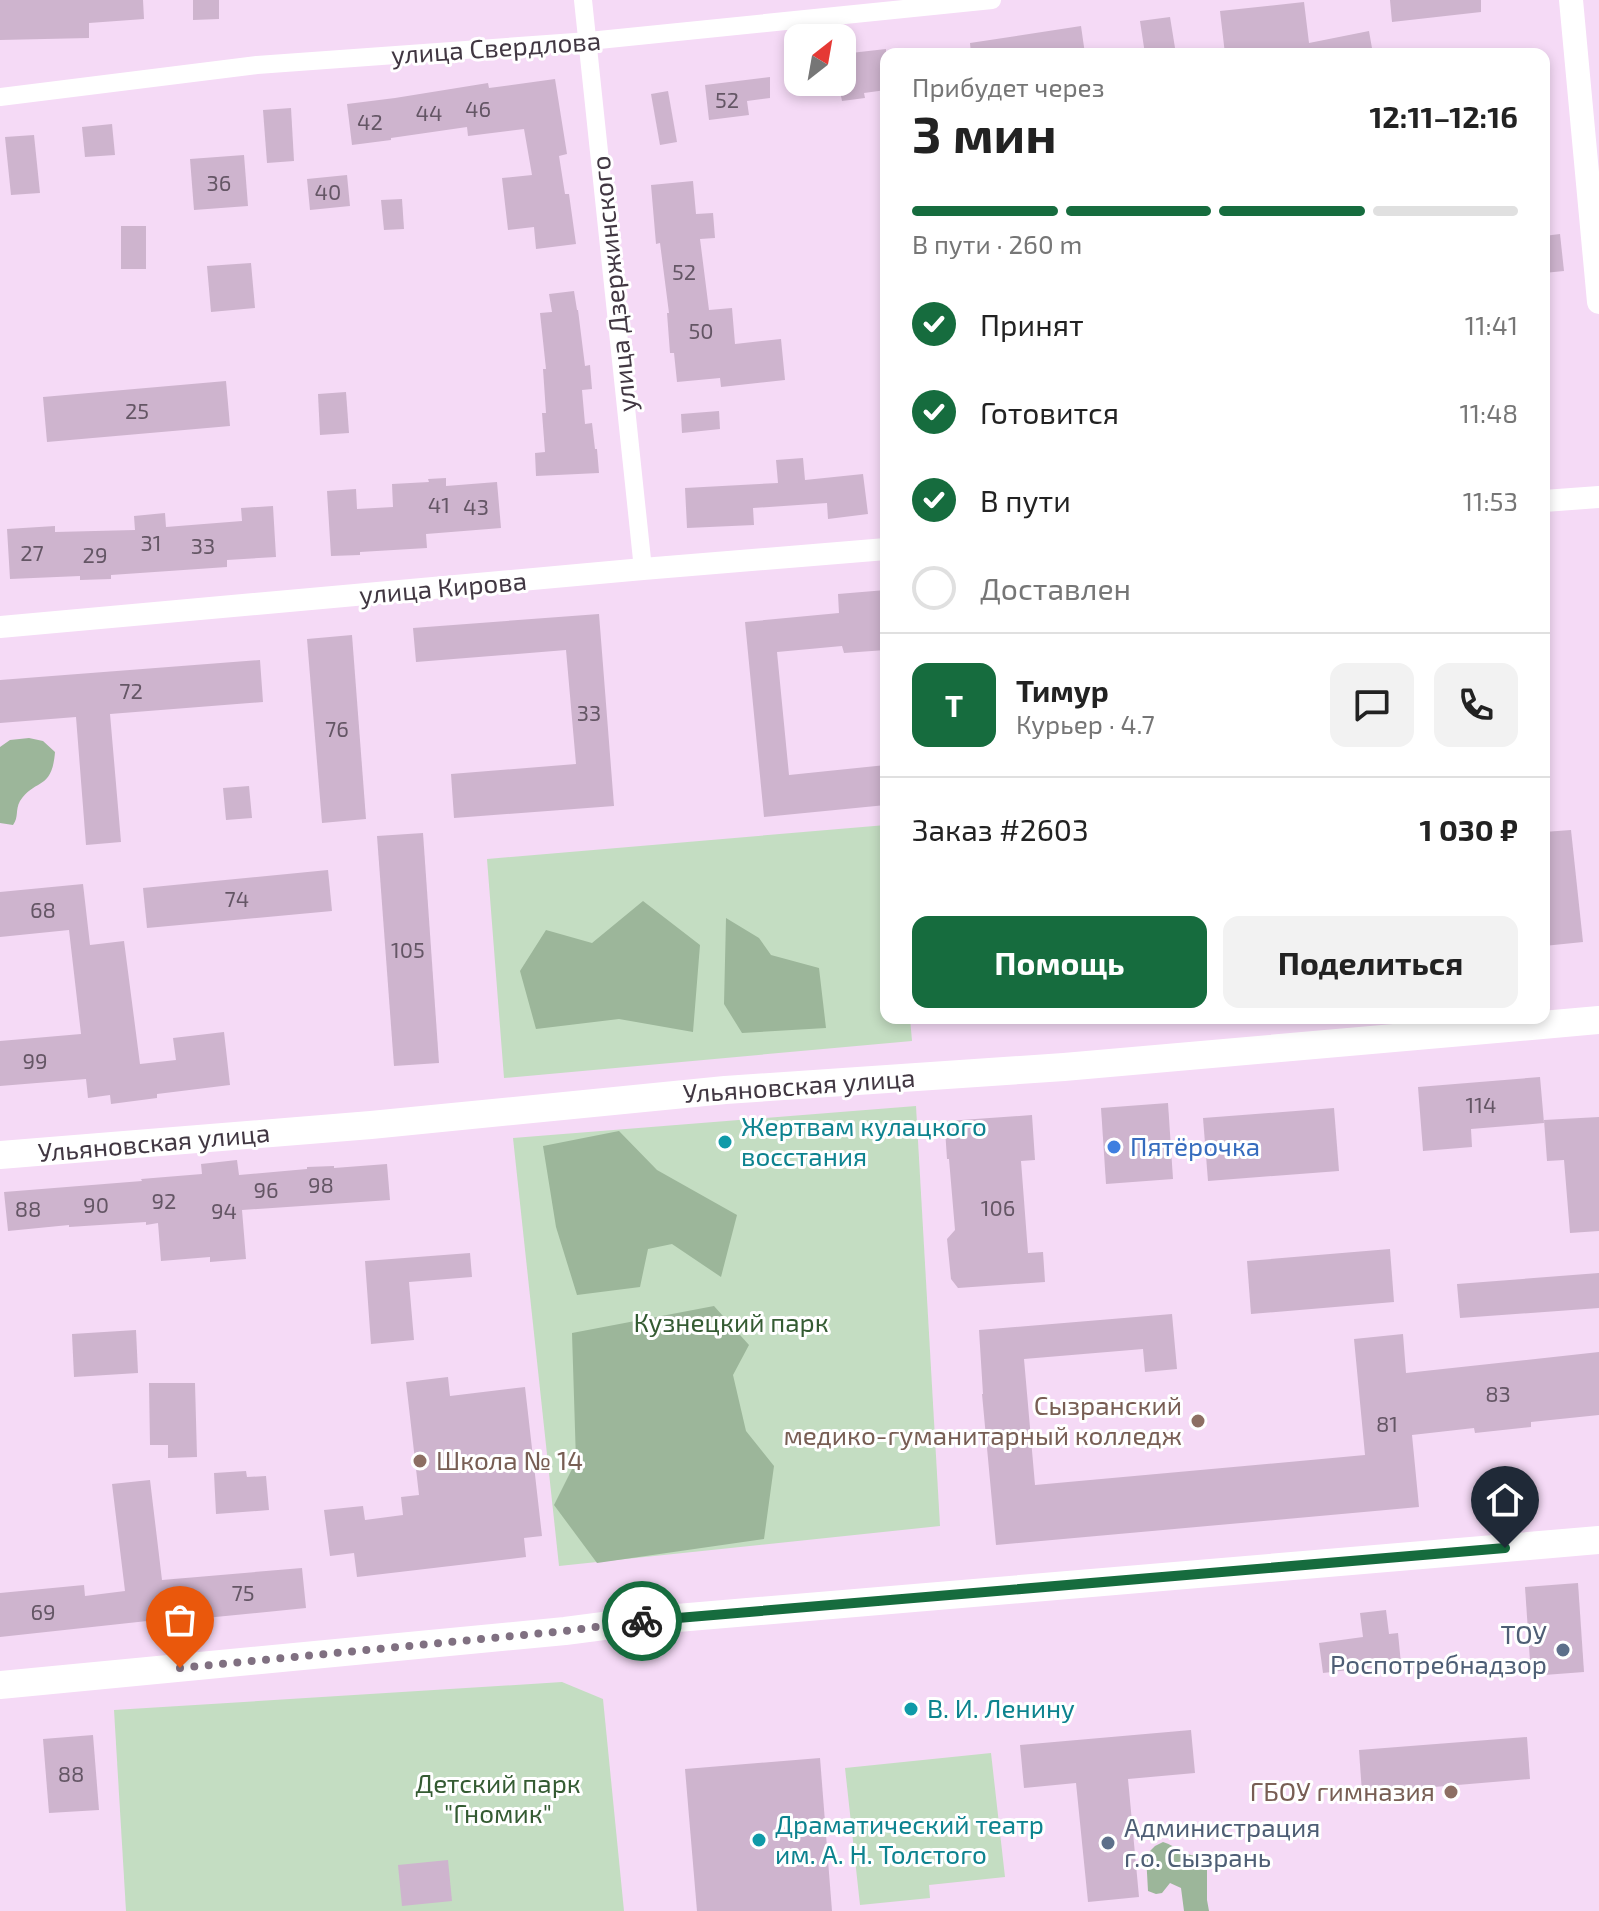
<!DOCTYPE html>
<html lang="ru">
<head>
<meta charset="utf-8">
<style>
	:root { --surface:#fff; --page:#f2f2f2; --text:#222; --muted:#767676; --line:#e0e0e0; --accent:#166c3e }
	body { margin:0; font-family:"Exo 2",sans-serif; background:var(--page); color:var(--text); height:100vh; display:flex; flex-direction:column; font-size:30px; white-space:nowrap }
	* { box-sizing:border-box; margin:0 }
	p { font-size:26px; color:var(--muted) }
	.icon { flex:none; width:44px; height:44px; fill:none; stroke:currentColor; stroke-width:2; stroke-linecap:round; stroke-linejoin:round }
	.map { position:relative; flex:1; overflow:hidden }
	.panel { position:absolute; left:880px; top:48px; width:670px; height:976px; display:flex; flex-direction:column; background:var(--surface); border-radius:16px; box-shadow:0 4px 12px #0003 }
	.panel>* { flex:none }
	.needle { width:52px; rotate:31deg }
	.tools { position:absolute; left:784px; top:24px; display:grid; gap:16px }
	.tools a { display:grid; place-items:center; width:72px; height:72px; border-radius:16px; background:var(--surface); box-shadow:0 4px 12px #0003; font-size:40px }
	.pin { position:absolute; display:grid; place-items:center; width:68px; height:68px; color:#fff; margin:-82px -34px; border-radius:50% 50% 50% 0; rotate:-45deg; box-shadow:0 0 8px #0007 }
	.pin .icon { rotate:45deg }
	.courier { position:absolute; display:grid; place-items:center; width:80px; height:80px; margin:-40px; border:6px solid #166c3e; border-radius:50%; background:#fff; color:#222; box-shadow:0 2px 10px #0007 }
	.overview em { font-style:normal; font-weight:700 }
	.overview div { display:flex; flex-direction:column-reverse }
	.overview { display:flex; align-items:center; justify-content:space-between; height:136px; padding:0 32px }
	h1 { font-size:52px; font-weight:700; line-height:60px }
	.bar { display:grid; grid-template-columns:repeat(4,1fr); gap:12px 8px; align-content:center; height:96px; padding:0 32px }
	.bar i { height:10px; border-radius:6px; background:var(--line) }
	.bar .on { background:var(--accent) }
	.bar p { grid-column:span 4 }
	.line { display:flex; align-items:center; gap:20px; padding:0 32px; border-top:2px solid var(--line) }
	.line div { flex:1 }
	.round { display:grid; place-items:center; flex:none; width:84px; height:84px; border-radius:16px; background:var(--page) }
	ol { padding:0 32px; list-style:none }
	li { display:flex; align-items:center; gap:24px; height:88px }
	li p { margin-inline-start:auto }
	li .icon { padding:8px; border-radius:50%; background:var(--accent); color:#fff; stroke-width:4 }
	li:last-child { color:var(--muted) }
	li i { width:44px; height:44px; border:4px solid var(--line); border-radius:50% }
	.cta { display:flex; gap:16px; margin-top:auto; padding:16px 32px }
	.cta a { flex:1; height:92px; border-radius:16px; background:var(--accent); color:#fff; font-size:32px; font-weight:700; line-height:92px; text-align:center }
	.cta a+a { background:var(--page); color:var(--text) }
	.map>svg:first-child { display:block }
	.green { fill:#c4ddc2 }
	.forest { fill:#9cb69a }
	.building { fill:#ceb4ce }
	.lines { fill:none; stroke-linecap:round; stroke-linejoin:round }
	.minor { stroke:#fff; stroke-width:18 }
	.tertiary { stroke:#fff; stroke-width:22 }
	.secondary { stroke:#fff; stroke-width:24 }
	.primary { stroke:#fff; stroke-width:28 }
	.done { stroke:#807081; stroke-width:8; stroke-dasharray:0 14.4 }
	.route { stroke:#166c3e; stroke-width:10 }
	.culture-dot { fill:#0f9aa8; stroke:#fff; stroke-width:3 }
	.shop-dot { fill:#3f7fe0; stroke:#fff; stroke-width:3 }
	.education-dot { fill:#8d6e63; stroke:#fff; stroke-width:3 }
	.service-dot { fill:#5c6f8a; stroke:#fff; stroke-width:3 }
	.labels { text-anchor:middle; stroke-width:6; stroke-linejoin:round; paint-order:stroke }
	.number-label { font-size:22px; fill:#645665 }
	.street-label { font-size:26px; fill:#413742; stroke:#fff }
	.culture-label { font-size:26px; fill:#0d838f; stroke:#fff; text-anchor:start }
	.shop-label { font-size:26px; fill:#366cbe; stroke:#fff; text-anchor:start }
	.park-label { font-size:26px; fill:#345b32; stroke:#fff }
	.education-label { font-size:26px; fill:#785e54; stroke:#fff; text-anchor:end }
	.service-label { font-size:26px; fill:#4e5e75; stroke:#fff; text-anchor:end }
</style>
</head>
<body>
<div class="map">
<svg width="1599" height="1911" viewBox="0 0 1599 1911">
	<rect width="100%" height="100%" fill="#f5daf6"/>
	<g class="green">
		<path d="M886,825V1018H910L912,1041L504,1078L487,859Z"/>
		<path d="M916,1106L940,1526L559,1566L513,1138Z"/>
		<path d="M562,1682L603,1699L624,1911H126L114,1710Z"/>
		<path d="M991,1753L1005,1877L929,1885L930,1898L860,1905L845,1768Z"/>
	</g>
	<g class="forest">
		<path d="M29,738L43,741L55,752C52,791 35,778 20,801C15,810 19,817 13,825L0,823V747L10,740Z"/>
		<path d="M643,901L700,945L693,1032L619,1019L536,1029L520,971L546,930L592,943Z"/>
		<path d="M726,918L759,938L771,955L819,968L826,1028L742,1033L724,1004Z"/>
		<path d="M619,1131L657,1170L737,1215L721,1277L672,1244L648,1249L640,1287L577,1295L556,1227L543,1146Z"/>
		<path d="M714,1306L749,1345L733,1375L746,1431L774,1466L764,1539L597,1563L554,1505L576,1461L572,1333Z"/>
		<path d="M1163,1842C1179,1847 1182,1856 1201,1856L1207,1863V1900L1209,1911H1184L1181,1888L1170,1883L1162,1893L1156,1894L1148,1891L1146,1855L1155,1846Z"/>
	</g>
	<g class="building">
		<path d="M0,0H143L144,19L89,23V38L0,40Z"/>
		<path d="M193,0H219V19L193,20Z"/>
		<path d="M1390,0H1481V12L1392,22Z"/>
		<path d="M1304,2L1309,43L1369,31L1373,54H1225L1220,11Z"/>
		<path d="M1170,17L1176,54H1145L1140,21Z"/>
		<path d="M1081,26L1085,54H971L970,43Z"/>
		<path d="M886,49V90L864,93L865,98L842,101L838,82H842V54Z"/>
		<path d="M770,77V98L747,101L749,115L709,120L705,85Z"/>
		<path d="M555,79L567,154L559,156L565,194H569L576,244L536,249L534,227L508,230L502,178L532,175L524,129L468,136L467,127L391,138V140L352,145L347,104L395,98L488,83L489,88Z"/>
		<path d="M668,91L677,142L660,145L651,94Z"/>
		<path d="M291,108L294,161L267,163L263,110Z"/>
		<path d="M112,124L115,155L85,157L82,127Z"/>
		<path d="M34,135L40,193L11,195L5,137Z"/>
		<path d="M244,155L248,206L194,210L190,159Z"/>
		<path d="M347,175L350,206L310,210L307,179Z"/>
		<path d="M693,181L696,214L713,213L715,238L700,239L709,310L732,308L735,344L781,339L785,380L721,387L720,378L677,382L674,353H670L667,313H669L660,243L656,244L651,185Z"/>
		<path d="M402,199L404,229L384,230L381,200Z"/>
		<rect x="121" y="226" width="25" height="43"/>
		<path d="M1560,234L1564,271L1544,273V236Z"/>
		<path d="M251,263L255,308L211,312L207,266Z"/>
		<path d="M574,291L577,310H578L585,366L590,365L592,389L582,390L585,424L592,423L595,449H597L599,473L536,476L535,453L545,452L542,413H546L543,369H546L540,313L552,312L549,294Z"/>
		<path d="M226,381L230,426L47,442L43,397Z"/>
		<path d="M346,392L349,433L320,435L318,394Z"/>
		<path d="M719,411L720,429L682,433L681,414Z"/>
		<path d="M803,458L805,480L863,474L868,514L828,519L827,503L753,508L754,525L687,528L685,488L778,483L776,460Z"/>
		<path d="M446,478V486L497,482L501,528L426,534L427,548L360,552V555L331,556L327,491L356,489L357,509L393,507L392,484L429,482L428,479Z"/>
		<path d="M273,506L276,557L227,560V567L111,575V579L80,580V576L10,579L7,529L55,526V532L135,530L134,516L165,513L166,527L242,521L241,508Z"/>
		<path d="M886,590V650L844,653L842,646L777,652L789,775L886,765V805L764,817L745,622L839,613L838,594Z"/>
		<path d="M599,614L614,806L454,818L451,774L576,764L566,650L416,662L413,628Z"/>
		<path d="M352,635L366,819L322,823L307,639Z"/>
		<path d="M260,660L263,702L110,714L121,842L86,845L76,717L0,723V680Z"/>
		<path d="M249,786L252,818L226,820L223,788Z"/>
		<path d="M1571,830L1583,942L1544,946V832Z"/>
		<path d="M423,833L439,1063L394,1066L377,836Z"/>
		<path d="M328,870L332,911L147,928L143,888Z"/>
		<path d="M83,884L90,945L124,941L140,1064L176,1060L173,1038L224,1032L230,1085L157,1094V1098L111,1104L110,1095L88,1098L86,1079L0,1086V1041L81,1034L69,930L0,937V892Z"/>
		<path d="M1540,1077L1544,1123L1471,1129L1472,1147L1423,1151L1418,1087Z"/>
		<path d="M1168,1103L1173,1179L1106,1184L1101,1108Z"/>
		<path d="M1334,1108L1339,1171L1208,1181L1203,1118Z"/>
		<path d="M1032,1115L1035,1160L1021,1161L1028,1253L1043,1252L1045,1282L958,1288L951,1279L947,1239L955,1230L949,1159H947L945,1129L947,1121Z"/>
		<path d="M1599,1117V1231L1570,1233L1564,1160L1547,1161L1544,1120Z"/>
		<path d="M237,1160L239,1175L307,1169V1167L334,1166V1168L387,1164L390,1200L242,1210L246,1259L210,1262V1257L161,1261L158,1223L146,1225V1222L69,1227V1225L8,1231L4,1192L142,1181L141,1179L202,1174L201,1164Z"/>
		<path d="M1390,1249L1394,1302L1251,1314L1247,1261Z"/>
		<path d="M470,1253L472,1277L409,1282L414,1340L371,1344L365,1261Z"/>
		<path d="M1599,1273V1308L1460,1318L1457,1284Z"/>
		<path d="M1172,1314L1177,1369L1145,1372L1143,1349L1024,1359L1035,1485L1365,1455L1354,1339L1403,1334L1406,1373L1599,1352V1415L1531,1422V1427L1475,1433L1474,1428L1412,1435L1419,1507L996,1545L982,1394H983L979,1330Z"/>
		<path d="M136,1330L138,1373L74,1377L72,1334Z"/>
		<path d="M448,1377L450,1396L525,1387L542,1536L524,1538L526,1557L357,1577L354,1553L330,1556L324,1510L363,1506L365,1520L403,1515L401,1497L419,1495L406,1382Z"/>
		<path d="M149,1383H195L197,1457L168,1458V1445H150Z"/>
		<path d="M246,1471L247,1477L266,1476L269,1510L216,1514L214,1473Z"/>
		<path d="M150,1480L162,1580L302,1568L306,1608L185,1620L184,1617L0,1637V1593L84,1585L85,1596L125,1591L112,1484Z"/>
		<path d="M1578,1583L1584,1672L1531,1676L1525,1587Z"/>
		<path d="M1386,1610L1389,1634L1398,1633L1401,1664L1323,1673L1319,1643L1363,1637L1360,1613Z"/>
		<path d="M1191,1730L1195,1773L1128,1779L1139,1897L1088,1902L1076,1783L1024,1788L1020,1745Z"/>
		<path d="M93,1735L99,1810L49,1813L43,1739Z"/>
		<path d="M1527,1737L1530,1779L1362,1793L1359,1750Z"/>
		<path d="M820,1758L832,1911H697L685,1769Z"/>
		<path d="M448,1860L452,1901L402,1906L398,1865Z"/>
	</g>
	<g class="lines">
		<g class="minor">
			<path d="M583,0L643,569"/>
			<path d="M0,97L257,65L589,41L992,0"/>
		</g>
		<g class="tertiary">
			<path d="M1544,501L1599,497"/>
			<path d="M0,627L643,569L886,549"/>
		</g>
		<path class="secondary" d="M1571,0L1599,302"/>
		<g class="primary">
			<path d="M0,1155L371,1125L725,1090L1064,1067L1599,1020"/>
			<path d="M0,1685L565,1631L642,1621L1599,1540"/>
		</g>
	</g>
	<g class="lines">
		<path class="done" d="M180,1668L565,1631L642,1621"/>
		<path class="route" d="M642,1621L1505,1548"/>
	</g>
	<g class="culture-dot">
		<circle cx="725" cy="1142" r="8"/>
		<circle cx="911" cy="1709" r="8"/>
		<circle cx="759" cy="1840" r="8"/>
	</g>
	<circle class="shop-dot" cx="1114" cy="1147" r="8"/>
	<g class="education-dot">
		<circle cx="1198" cy="1421" r="8"/>
		<circle cx="420" cy="1461" r="8"/>
		<circle cx="1451" cy="1792" r="8"/>
	</g>
	<g class="service-dot">
		<circle cx="1563" cy="1650" r="8"/>
		<circle cx="1108" cy="1843" r="8"/>
	</g>
	<g class="labels">
		<g class="number-label">
			<text x="727" y="108">52</text>
			<text x="478" y="117">46</text>
			<text x="429" y="121">44</text>
			<text x="370" y="130">42</text>
			<text x="219" y="191">36</text>
			<text x="328" y="200">40</text>
			<text x="684" y="280">52</text>
			<text x="701" y="339">50</text>
			<text x="137" y="419">25</text>
			<text x="439" y="513">41</text>
			<text x="476" y="515">43</text>
			<text x="151" y="551">31</text>
			<text x="203" y="554">33</text>
			<text x="32" y="561">27</text>
			<text x="95" y="563">29</text>
			<text x="131" y="699">72</text>
			<text x="589" y="721">33</text>
			<text x="337" y="737">76</text>
			<text x="237" y="907">74</text>
			<text x="43" y="918">68</text>
			<text x="408" y="958">105</text>
			<text x="35" y="1069">99</text>
			<text x="1481" y="1113">114</text>
			<text x="321" y="1193">98</text>
			<text x="266" y="1198">96</text>
			<text x="164" y="1209">92</text>
			<text x="96" y="1213">90</text>
			<text x="998" y="1216">106</text>
			<text x="28" y="1217">88</text>
			<text x="224" y="1219">94</text>
			<text x="1498" y="1402">83</text>
			<text x="1387" y="1432">81</text>
			<text x="243" y="1601">75</text>
			<text x="43" y="1620">69</text>
			<text x="71" y="1782">88</text>
		</g>
		<g class="street-label">
			<text transform="translate(496 48) rotate(-4)" y="9">улица Свердлова</text>
			<text transform="translate(614 284) rotate(-96)" y="9">улица Дзержинского</text>
			<text transform="translate(443 588) rotate(-5)" y="9">улица Кирова</text>
			<text transform="translate(799 1086) rotate(-4)" y="9">Ульяновская улица</text>
			<text transform="translate(154 1143) rotate(-5)" y="9">Ульяновская улица</text>
		</g>
		<g class="culture-label">
			<text x="741" y="1136">Жертвам кулацкого<tspan x="741" dy="30">восстания</tspan></text>
			<text x="927" y="1718">В. И. Ленину</text>
			<text x="775" y="1834">Драматический театр<tspan x="775" dy="30">им. А. Н. Толстого</tspan></text>
		</g>
		<g class="shop-label">
			<text x="1130" y="1156">Пятёрочка</text>
		</g>
		<g class="park-label">
			<text x="731" y="1332">Кузнецкий парк</text>
			<text x="498" y="1793">Детский парк<tspan x="498" dy="30">"Гномик"</tspan></text>
		</g>
		<g class="education-label">
			<text x="1182" y="1415">Сызранский<tspan x="1182" dy="30">медико-гуманитарный колледж</tspan></text>
			<text x="436" y="1470" text-anchor="start">Школа № 14</text>
			<text x="1435" y="1801">ГБОУ гимназия</text>
		</g>
		<g class="service-label">
			<text x="1547" y="1644">ТОУ<tspan x="1547" dy="30">Роспотребнадзор</tspan></text>
			<text x="1124" y="1837" text-anchor="start">Администрация<tspan x="1124" dy="30">г.о. Сызрань</tspan></text>
		</g>
	</g>
</svg>
<div class="tools">
<a><svg class="needle" viewBox="-14 -14 28 28"><path d="M0-13l5 13h-10z" fill="#e53935"/><path d="M0 13l5-13h-10z" fill="#767676"/></svg></a>
</div>
<div class="pin" style="left:180px;top:1668px;background:#ea580c"><svg class="icon" aria-label="bag" viewBox="0 0 24 24"><path d="M5 8h14l-1 12H6zM9 8a3 3 0 0 1 6 0"/></svg></div>
<div class="pin" style="left:1505px;top:1548px;background:#1f2937"><svg class="icon" aria-label="home" viewBox="0 0 24 24"><path d="M3 11l9-7 9 7M6 9v11h12V9"/></svg></div>
<div class="courier" style="left:642px;top:1621px"><svg class="icon" aria-label="bike" viewBox="0 0 24 24"><circle cx="6" cy="16" r="4"/><circle cx="18" cy="16" r="4"/><path d="M6 16l4-8h5l3 8M10 8l3 8H6M13 5h3"/></svg></div>
<section class="panel">
<div class="overview"><div><h1>3 мин</h1><p>Прибудет через</p></div><em>12:11–12:16</em></div>
<div class="bar"><i class="on"></i><i class="on"></i><i class="on"></i><i></i><p>В пути · 260 m</p></div>
<ol>
<li><svg class="icon" aria-label="check" viewBox="0 0 24 24"><path d="M5 12l5 5 9-10"/></svg>Принят<p>11:41</p></li>
<li><svg class="icon" aria-label="check" viewBox="0 0 24 24"><path d="M5 12l5 5 9-10"/></svg>Готовится<p>11:48</p></li>
<li><svg class="icon" aria-label="check" viewBox="0 0 24 24"><path d="M5 12l5 5 9-10"/></svg>В пути<p>11:53</p></li>
<li><i></i>Доставлен</li>
</ol>
<div class="line" style="height:144px"><b class="round" style="background:var(--accent);color:#fff">Т</b><div><b>Тимур</b><p>Курьер · 4.7</p></div><a class="round"><svg class="icon" aria-label="chat" viewBox="0 0 24 24"><path d="M4 5h16v11H9l-5 4z"/></svg></a><a class="round"><svg class="icon" aria-label="phone" viewBox="0 0 24 24"><path d="M5 4h4l2 5-3 2q2 4 5 5l2-3 5 2v4C11 20 4 13 5 4z"/></svg></a></div>
<div class="line" style="height:104px"><div>Заказ #2603</div><b>1 030 ₽</b></div>
<div class="cta"><a>Помощь</a><a>Поделиться</a></div>
</section>
</div>
</body>
</html>
